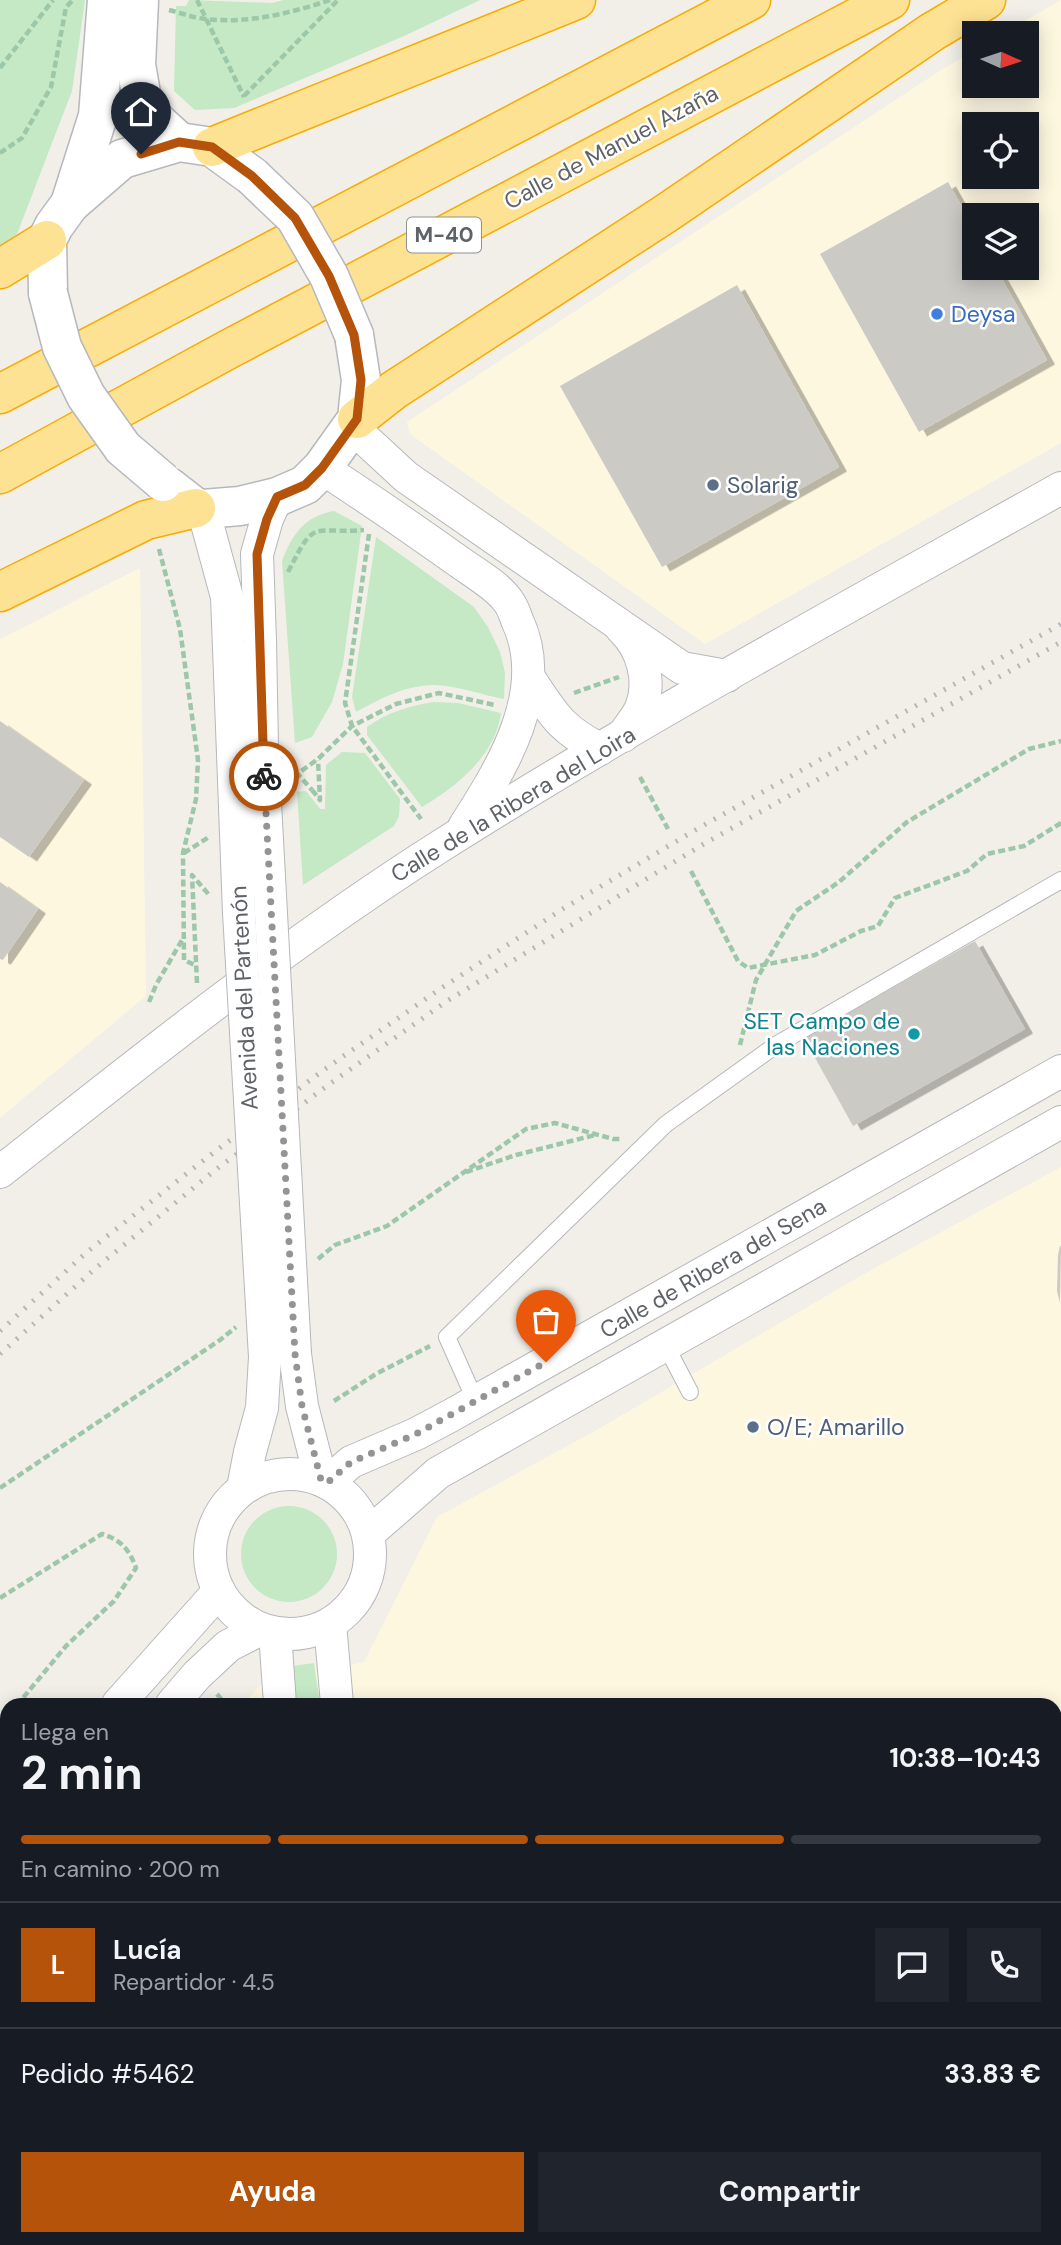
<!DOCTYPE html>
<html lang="es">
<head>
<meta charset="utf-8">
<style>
	:root { --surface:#171b24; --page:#20242c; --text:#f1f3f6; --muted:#9ea1a6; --line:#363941; --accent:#b45309 }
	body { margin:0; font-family:"DM Sans",sans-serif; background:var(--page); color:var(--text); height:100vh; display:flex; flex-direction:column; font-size:26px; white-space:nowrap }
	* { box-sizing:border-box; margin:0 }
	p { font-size:23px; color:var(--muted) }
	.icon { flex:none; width:38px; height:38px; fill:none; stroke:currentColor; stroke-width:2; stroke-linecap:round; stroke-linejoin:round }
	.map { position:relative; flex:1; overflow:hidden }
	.sheet { position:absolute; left:0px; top:1698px; width:1062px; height:548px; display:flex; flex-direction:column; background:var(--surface); border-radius:21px 21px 0 0; box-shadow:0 4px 18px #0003 }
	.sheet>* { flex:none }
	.needle { width:46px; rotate:93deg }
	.controls { position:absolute; left:962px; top:21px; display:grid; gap:14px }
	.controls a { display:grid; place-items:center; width:77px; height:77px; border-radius:0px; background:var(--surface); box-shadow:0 4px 18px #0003; font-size:35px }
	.pin { position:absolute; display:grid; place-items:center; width:60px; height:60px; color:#fff; margin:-72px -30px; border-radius:50% 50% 50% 0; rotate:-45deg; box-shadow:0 0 7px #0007 }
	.pin .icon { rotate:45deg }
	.courier { position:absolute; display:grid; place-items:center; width:70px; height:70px; margin:-35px; border:5px solid #b45309; border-radius:50%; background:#fff; color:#222; box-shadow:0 2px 9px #0007 }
	.summary em { font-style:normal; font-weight:700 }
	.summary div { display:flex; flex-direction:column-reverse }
	.summary { display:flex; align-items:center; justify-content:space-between; height:119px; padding:0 21px }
	h1 { font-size:46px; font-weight:700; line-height:52px }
	.bar { display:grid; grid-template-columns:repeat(4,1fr); gap:10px 7px; align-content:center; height:84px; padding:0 21px }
	.bar i { height:9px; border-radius:5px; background:var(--line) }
	.bar .on { background:var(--accent) }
	.bar p { grid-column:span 4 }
	.line { display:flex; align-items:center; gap:18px; padding:0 21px; border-top:2px solid var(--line) }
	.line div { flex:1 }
	.round { display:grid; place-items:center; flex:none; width:74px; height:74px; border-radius:0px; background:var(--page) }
	.button { display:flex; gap:14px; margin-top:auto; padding:14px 21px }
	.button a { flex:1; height:80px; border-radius:0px; background:var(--accent); color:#fff; font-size:28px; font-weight:700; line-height:80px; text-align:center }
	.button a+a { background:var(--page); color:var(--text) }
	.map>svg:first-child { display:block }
	.commercial { fill:#fef7e0; fill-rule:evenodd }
	.green { fill:#c5e8c5 }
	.building { fill:#cccac5; filter:url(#shadow) }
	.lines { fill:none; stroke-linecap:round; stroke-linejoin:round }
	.service-casing { stroke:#b5b8bc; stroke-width:18 }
	.minor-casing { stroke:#b5b8bc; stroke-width:34 }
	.tertiary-casing { stroke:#b5b8bc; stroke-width:41 }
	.motorway-casing { stroke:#f9ab00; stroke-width:41 }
	.path { stroke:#9cc7a9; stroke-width:4.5; stroke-dasharray:7 3.5; stroke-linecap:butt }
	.service { stroke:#fff; stroke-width:16 }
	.minor { stroke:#fff; stroke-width:32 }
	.tertiary { stroke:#fff; stroke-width:38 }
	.motorway { stroke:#fde293; stroke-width:38 }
	.rail { stroke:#b6b7b8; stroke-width:5; stroke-dasharray:2 9; stroke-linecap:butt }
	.minor-bridge-casing { stroke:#b5b8bc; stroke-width:34; stroke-linecap:butt }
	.tertiary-bridge-casing { stroke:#b5b8bc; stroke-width:41; stroke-linecap:butt }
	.path-bridge { stroke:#9cc7a9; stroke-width:4.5; stroke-dasharray:7 3.5; stroke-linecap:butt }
	.minor-bridge { stroke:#fff; stroke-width:32 }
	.tertiary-bridge { stroke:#fff; stroke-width:38 }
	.done { stroke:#929495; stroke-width:7; stroke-dasharray:0 12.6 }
	.route { stroke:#b45309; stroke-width:9 }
	.shop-dot { fill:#3f7fe0; stroke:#fff; stroke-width:2.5 }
	.service-dot { fill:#5c6f8a; stroke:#fff; stroke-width:2.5 }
	.culture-dot { fill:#0f9aa8; stroke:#fff; stroke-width:2.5 }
	.labels { text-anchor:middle; stroke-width:5; stroke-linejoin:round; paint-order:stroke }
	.shield { fill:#fff; stroke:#8f9295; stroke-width:2 }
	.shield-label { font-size:21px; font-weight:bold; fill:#5f6368 }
	.street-label { font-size:23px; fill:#5f6368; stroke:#fff }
	.shop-label { font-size:23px; fill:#366cbe; stroke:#fff; text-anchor:start }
	.service-label { font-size:23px; fill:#4e5e75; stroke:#fff; text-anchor:start }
	.culture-label { font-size:23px; fill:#0d838f; stroke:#fff; text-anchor:end }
</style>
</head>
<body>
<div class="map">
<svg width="1061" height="2245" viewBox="0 0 1061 2245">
	<defs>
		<filter id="shadow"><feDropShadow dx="8" dy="4.5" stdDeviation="0" flood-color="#0004"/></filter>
	</defs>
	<rect width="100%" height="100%" fill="#f1efe8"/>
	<g class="commercial">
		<path d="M1061,0V443L705,644L410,434L407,422L941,70L975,50V86H1027V33H1004ZM975,124H1027V177H975ZM975,215H1027V268H975Z"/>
		<path d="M140,568L146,996L0,1118V639Z"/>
		<path d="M1061,1167V2245H0V1981L7,1973V2238H1055V1704H243L263,1682L364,1662L437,1517L595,1431L864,1274Z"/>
	</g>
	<g class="green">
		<path d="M0,0H85L72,91L17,234L0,246Z"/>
		<path d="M189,0L272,3L284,0H480L404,36L234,108L195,110L174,91L176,6H186Z"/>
		<path d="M334,511L362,526L343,664L332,702L312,737L295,743L282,561C292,534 305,516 334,511Z"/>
		<path d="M376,537L474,607L488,627L500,652L505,673L504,699C482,695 456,685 434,685C405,685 380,699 356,712L352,697Z"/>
		<path d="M434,702L458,703L501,713C495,756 457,786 422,807L367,735V727C388,712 409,706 434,702Z"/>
		<path d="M342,752L365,753L400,799L399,816L394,826L303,885L297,792L306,791L320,809H325L326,765Z"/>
		<circle cx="289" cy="1554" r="48"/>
		<path d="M314,1663L320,1704H297L293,1666Z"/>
	</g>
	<g class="building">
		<path d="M948,182L975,230V268H996L1047,360L919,432L820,254Z"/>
		<path d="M737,285L839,467L662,567L560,386Z"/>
		<path d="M0,721L84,780L29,857L0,837Z"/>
		<path d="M0,882L38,909L3,960L0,959Z"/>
		<path d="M975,941L1025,1029L853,1126L804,1038Z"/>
		<path d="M1060,1246H1061L1060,1303L1057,1291L1058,1255Z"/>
		<path d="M91,2238H150V2245H92Z"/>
		<path d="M192,2238H253L254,2245H193Z"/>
	</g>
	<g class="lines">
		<defs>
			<g id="service">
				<path d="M666,1346L690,1392"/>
				<path d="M476,1402L447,1337L666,1124L776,1045L1061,880"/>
				<path d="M1055,1859L1061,1840"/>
				<path d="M1055,1945L1061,1992"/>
			</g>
			<g id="minor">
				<path d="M353,428L406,477L682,668L727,676"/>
				<path d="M322,468C368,498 413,529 458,561C473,572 498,586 508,601C512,606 515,614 517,620C551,691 501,769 464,827"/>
				<path d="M203,509L227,597L229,648"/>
				<path d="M622,629C642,648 652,681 641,708C637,718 628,727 623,736"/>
				<path d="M260,641L257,554L267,519L277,497"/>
				<path d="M529,678C553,714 560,729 600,749"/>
				<path d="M0,1172C143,1059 285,945 439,847C641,719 852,605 1061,488"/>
				<path d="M295,1354L302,1406L321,1480"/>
				<circle cx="290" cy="1554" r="80"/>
				<path d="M327,1483L351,1462L416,1434L450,1416L1061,1071"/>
				<path d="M243,1488L250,1452L262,1408L265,1357"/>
				<path d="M368,1534L438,1473L1061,1122"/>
				<path d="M330,1624L337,1704"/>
				<path d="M275,1633L280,1704"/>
				<path d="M118,1704L219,1591"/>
				<path d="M172,1704L197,1675L228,1646L261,1629"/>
				<path d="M0,1837L7,1829"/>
				<path d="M0,1899L7,1891"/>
				<path d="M0,2203L5,2245"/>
				<path d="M346,2238L347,2245"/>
				<path d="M399,2238L400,2245"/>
			</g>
			<g id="tertiary">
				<path d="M139,0L136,65L144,110L179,142"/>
				<path d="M70,204L98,116L107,0"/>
				<path d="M48,293L47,240L54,226L70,204L122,159L179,142L212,147L252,176"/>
				<path d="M169,487L196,508L203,509L240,506L277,497L305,485L322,468L357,419L361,380L354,335"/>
			</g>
			<g id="motorway">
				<path d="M212,147L576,0"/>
				<path d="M0,269L47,240"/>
				<path d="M0,394L751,0"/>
				<path d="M357,419L394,390L665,214L932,32L986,0"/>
				<path d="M0,474L229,349L890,0"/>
				<path d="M0,592L146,520L196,508"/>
			</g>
		</defs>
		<use href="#service" class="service-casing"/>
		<use href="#minor" class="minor-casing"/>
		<use href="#tertiary" class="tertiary-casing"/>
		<use href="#motorway" class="motorway-casing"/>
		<g class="path">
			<path d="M197,0L244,97"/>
			<path d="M169,10C181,13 194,18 206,19C248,24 291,13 330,0"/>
			<path d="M0,68L53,0"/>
			<path d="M244,96L338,0"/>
			<path d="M0,153L22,138L51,87L66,7L73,0"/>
			<path d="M369,534L345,703L352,726L421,819"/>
			<path d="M159,549L180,629L198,760L196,799L183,853L184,960L195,965"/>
			<path d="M288,572C316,517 310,534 364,530"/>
			<path d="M574,693L619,677"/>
			<path d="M293,777L318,759L352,726L396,704L439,693L495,705"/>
			<path d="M640,777L668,829"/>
			<path d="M312,790L320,800L318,760"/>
			<path d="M184,853L209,837"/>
			<path d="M691,871L738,961L748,968L815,955L861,931L878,926L895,898L967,871L987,854L1024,846L1061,823"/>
			<path d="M197,983L192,875L210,896"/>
			<path d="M149,1002L156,985L182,940"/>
			<path d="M740,1045L756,980L796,911L839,882L907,822L1029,749L1061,741"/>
			<path d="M466,1172L516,1155L595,1135"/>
			<path d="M318,1259L335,1245L387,1226L526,1129L555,1123L613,1139H621"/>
			<path d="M334,1401L376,1374L430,1346"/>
			<path d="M0,1488L220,1340L236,1327"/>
			<path d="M0,1598L102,1534C121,1540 129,1549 136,1568L114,1601L66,1646L18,1704"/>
			<path d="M217,1694L225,1704"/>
			<path d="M0,1726L7,1718"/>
			<path d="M6,1956H7"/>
		</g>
		<use href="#service" class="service"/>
		<use href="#minor" class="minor"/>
		<use href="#tertiary" class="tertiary"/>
		<use href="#motorway" class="motorway"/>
		<g class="rail">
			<path d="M0,1331L87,1252L209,1156L325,1069L440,989L561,910L697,829L1061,624"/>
			<path d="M0,1354L97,1267L214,1171L328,1085L447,1001L702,845L1061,642"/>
		</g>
		<defs>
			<g id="minor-bridge">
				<path d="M260,641L262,748L295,1354"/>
				<path d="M229,648L239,913L265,1357"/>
			</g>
			<g id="tertiary-bridge">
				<path d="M252,176L295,217L329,276L354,335"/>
				<path d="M48,293L62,347L86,396L123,448L163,482"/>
			</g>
		</defs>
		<use href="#minor-bridge" class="minor-bridge-casing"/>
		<use href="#tertiary-bridge" class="tertiary-bridge-casing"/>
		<path class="path-bridge" d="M296,772L312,790"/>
		<use href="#minor-bridge" class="minor-bridge"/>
		<use href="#tertiary-bridge" class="tertiary-bridge"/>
	</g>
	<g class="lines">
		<path class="done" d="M264,776L295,1354L302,1406L321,1480L327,1483L351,1462L416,1434L546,1362"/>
		<path class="route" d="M141,154L179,142L212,147L252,176L295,218L329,276L354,335L361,380L357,419L322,468L305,485L277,497L267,519L257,554L264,776"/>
	</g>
	<circle class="shop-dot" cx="937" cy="314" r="7"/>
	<g class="service-dot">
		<circle cx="713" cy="485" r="7"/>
		<circle cx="753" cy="1427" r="7"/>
	</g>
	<circle class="culture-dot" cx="914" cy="1034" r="7"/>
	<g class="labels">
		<rect class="shield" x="407" y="217.5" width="74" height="35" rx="5"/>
		<g class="shield-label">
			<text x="444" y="242">M-40</text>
		</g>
		<g class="street-label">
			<text transform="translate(611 147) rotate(-28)" y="8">Calle de Manuel Azaña</text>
			<text transform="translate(513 804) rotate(-31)" y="8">Calle de la Ribera del Loira</text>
			<text transform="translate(244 998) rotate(-93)" y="8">Avenida del Partenón</text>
			<text transform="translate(713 1268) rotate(-30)" y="8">Calle de Ribera del Sena</text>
		</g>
		<g class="shop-label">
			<text x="951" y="322">Deysa</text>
		</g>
		<g class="service-label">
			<text x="727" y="493">Solarig</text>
			<text x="767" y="1435">O/E; Amarillo</text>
		</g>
		<g class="culture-label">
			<text x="900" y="1029">SET Campo de<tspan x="900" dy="26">las Naciones</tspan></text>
		</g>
	</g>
</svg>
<div class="controls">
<a><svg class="needle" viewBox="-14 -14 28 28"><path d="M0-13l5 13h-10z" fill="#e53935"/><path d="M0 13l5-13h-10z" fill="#9ea1a6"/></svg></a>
<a><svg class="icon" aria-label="locate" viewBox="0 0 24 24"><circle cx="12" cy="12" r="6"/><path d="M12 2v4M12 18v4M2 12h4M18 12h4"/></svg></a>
<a><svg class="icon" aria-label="layers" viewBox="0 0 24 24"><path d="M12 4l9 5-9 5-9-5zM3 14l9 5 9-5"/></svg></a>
</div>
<div class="pin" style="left:546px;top:1362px;background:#ea580c"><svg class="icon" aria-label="bag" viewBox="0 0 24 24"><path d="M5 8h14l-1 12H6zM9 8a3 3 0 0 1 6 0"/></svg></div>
<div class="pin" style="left:141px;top:154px;background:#1f2937"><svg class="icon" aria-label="home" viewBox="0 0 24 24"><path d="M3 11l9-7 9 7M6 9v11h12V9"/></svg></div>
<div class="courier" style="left:264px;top:776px"><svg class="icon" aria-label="bike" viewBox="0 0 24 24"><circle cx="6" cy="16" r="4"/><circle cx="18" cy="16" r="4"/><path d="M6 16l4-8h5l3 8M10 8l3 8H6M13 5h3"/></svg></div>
<section class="sheet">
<div class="summary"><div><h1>2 min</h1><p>Llega en</p></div><em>10:38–10:43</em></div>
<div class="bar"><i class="on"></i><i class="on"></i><i class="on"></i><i></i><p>En camino · 200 m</p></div>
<div class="line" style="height:126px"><b class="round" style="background:var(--accent);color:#fff">L</b><div><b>Lucía</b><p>Repartidor · 4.5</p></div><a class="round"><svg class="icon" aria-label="chat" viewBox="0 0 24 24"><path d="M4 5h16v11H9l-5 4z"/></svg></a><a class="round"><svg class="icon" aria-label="phone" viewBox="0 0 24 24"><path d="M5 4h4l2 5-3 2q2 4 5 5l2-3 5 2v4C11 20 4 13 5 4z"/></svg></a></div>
<div class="line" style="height:91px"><div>Pedido #5462</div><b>33.83 €</b></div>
<div class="button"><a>Ayuda</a><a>Compartir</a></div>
</section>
</div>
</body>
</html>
